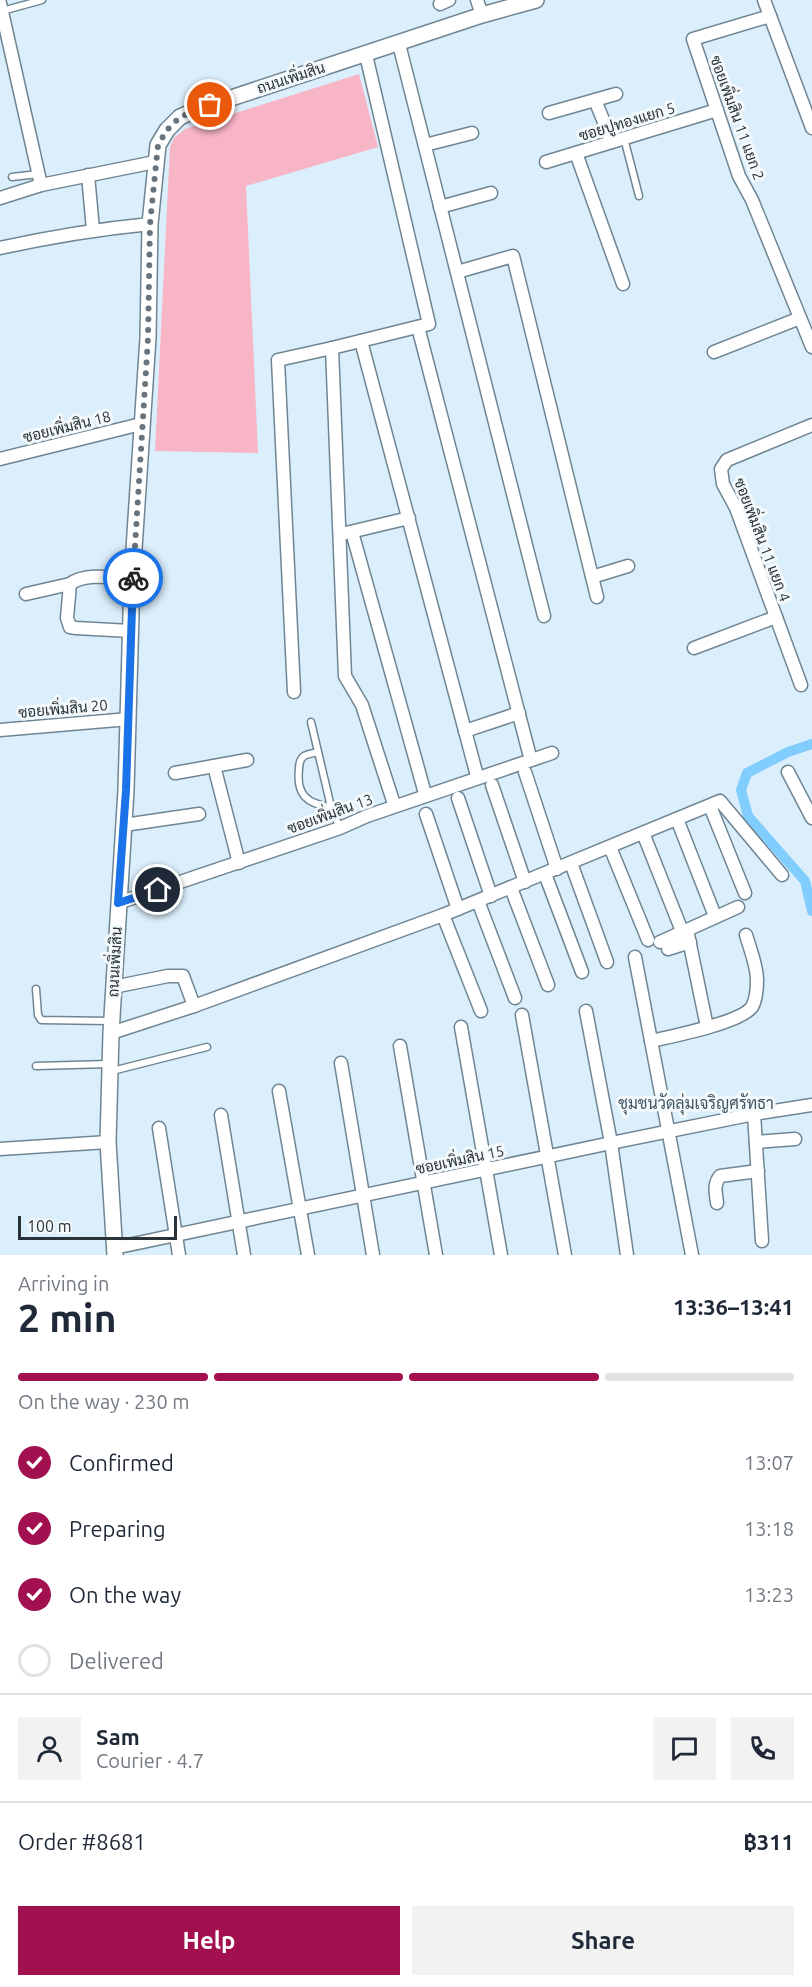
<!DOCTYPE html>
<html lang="en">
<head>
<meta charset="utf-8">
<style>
	:root { --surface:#fff; --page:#f2f2f3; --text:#1f2937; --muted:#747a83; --line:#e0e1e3; --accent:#a31050 }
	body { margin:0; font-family:Ubuntu,Sarabun,sans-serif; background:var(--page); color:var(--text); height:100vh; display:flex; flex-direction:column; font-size:22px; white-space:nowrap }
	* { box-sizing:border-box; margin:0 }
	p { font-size:20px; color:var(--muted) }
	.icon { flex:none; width:33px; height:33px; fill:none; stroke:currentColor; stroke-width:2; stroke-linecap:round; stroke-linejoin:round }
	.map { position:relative; height:1255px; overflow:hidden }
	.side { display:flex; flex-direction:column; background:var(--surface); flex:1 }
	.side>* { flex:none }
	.scale { position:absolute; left:18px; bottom:15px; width:159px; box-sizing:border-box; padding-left:6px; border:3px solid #293339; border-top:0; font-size:16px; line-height:21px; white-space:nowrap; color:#293339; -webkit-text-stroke:4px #f4f9fc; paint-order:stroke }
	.pin { position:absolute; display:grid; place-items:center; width:51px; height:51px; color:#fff; margin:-26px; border:3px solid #fff; border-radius:50%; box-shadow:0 2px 6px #0007 }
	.courier { position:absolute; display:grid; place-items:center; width:60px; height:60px; margin:-30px; border:4px solid #1a73e8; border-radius:50%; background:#fff; color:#222; box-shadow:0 2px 8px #0007 }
	.headline em { font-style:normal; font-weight:700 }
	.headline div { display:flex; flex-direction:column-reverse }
	.headline { display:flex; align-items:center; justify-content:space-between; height:102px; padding:0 18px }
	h1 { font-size:39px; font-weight:700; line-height:45px }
	.bar { display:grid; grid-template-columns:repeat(4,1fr); gap:9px 6px; align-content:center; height:72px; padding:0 18px }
	.bar i { height:8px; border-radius:4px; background:var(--line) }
	.bar .current { background:var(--accent) }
	.bar p { grid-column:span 4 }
	.line { display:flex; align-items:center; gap:15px; padding:0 18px; border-top:2px solid var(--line) }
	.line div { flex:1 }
	.round { display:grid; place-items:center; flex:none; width:63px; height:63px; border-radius:0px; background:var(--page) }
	ol { padding:0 18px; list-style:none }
	li { display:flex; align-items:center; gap:18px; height:66px }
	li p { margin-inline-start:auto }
	li .icon { padding:6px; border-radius:50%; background:var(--accent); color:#fff; stroke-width:4 }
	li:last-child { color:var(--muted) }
	li i { width:33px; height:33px; border:3px solid var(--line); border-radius:50% }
	.button { display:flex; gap:12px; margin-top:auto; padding:12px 18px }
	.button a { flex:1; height:69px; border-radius:0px; background:var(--accent); color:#fff; font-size:24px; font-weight:700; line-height:69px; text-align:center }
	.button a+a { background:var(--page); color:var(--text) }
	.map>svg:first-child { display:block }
	.green { fill:#f8b5c5 }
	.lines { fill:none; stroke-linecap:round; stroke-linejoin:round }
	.canal { stroke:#81cdfe; stroke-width:10 }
	.service-casing { stroke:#6f8593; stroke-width:9 }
	.minor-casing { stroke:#6f8593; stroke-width:15 }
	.tertiary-casing { stroke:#6f8593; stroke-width:18 }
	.service { stroke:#fff; stroke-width:6 }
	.minor { stroke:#fff; stroke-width:12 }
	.tertiary { stroke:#fff; stroke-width:15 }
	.done { stroke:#67747d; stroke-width:6; stroke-dasharray:0 10.8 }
	.route { stroke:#1a73e8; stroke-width:8 }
	.labels { text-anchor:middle; stroke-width:6; stroke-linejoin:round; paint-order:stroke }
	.street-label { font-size:15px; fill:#293339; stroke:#f4f9fc }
	.neighbourhood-label { font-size:16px; fill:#405562; stroke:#f4f9fc }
</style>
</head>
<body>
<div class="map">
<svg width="812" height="1255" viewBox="0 0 812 1255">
	<rect width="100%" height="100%" fill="#dbeefb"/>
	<path class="green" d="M359,74L378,147L246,186L258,453L155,451L170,147L174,138L185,129Z"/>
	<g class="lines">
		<path class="canal" d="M812,744L788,752L747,773L741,790L748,816L805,881L812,911"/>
		<defs>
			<g id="service">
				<path d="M2,11L42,0"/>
				<path d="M624,138L639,196"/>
				<path d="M12,177L38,174"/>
				<path d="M311,722L331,807L340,828"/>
				<path d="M318,752C314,753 308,754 304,756C300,759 299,764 299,769C296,795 307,804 331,807"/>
				<path d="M36,989L38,1015L41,1020L111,1021"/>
				<path d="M36,1066L109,1064"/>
				<path d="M112,1071L207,1047"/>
			</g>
			<g id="minor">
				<path d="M477,0L482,15"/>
				<path d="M764,0L812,128"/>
				<path d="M0,3L41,185"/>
				<path d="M440,4L449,0"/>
				<path d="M770,16L693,39L739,176L752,200L812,347"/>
				<path d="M399,44L544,616"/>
				<path d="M366,55L429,324L332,348L345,676L362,705L393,801"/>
				<path d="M595,100L612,142"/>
				<path d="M549,113L616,94"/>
				<path d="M425,145L472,133"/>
				<path d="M576,153L623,284"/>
				<path d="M546,162L717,110"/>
				<path d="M88,175L93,230"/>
				<path d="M0,198L41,185L155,162"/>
				<path d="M440,207L491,193"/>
				<path d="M0,248C50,237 99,229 150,224"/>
				<path d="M457,272L513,256L597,597"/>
				<path d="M418,327L529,753"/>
				<path d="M361,341L476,772"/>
				<path d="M714,352L800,318"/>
				<path d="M0,459L141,424"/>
				<path d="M352,532L424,790"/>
				<path d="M346,533L409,518"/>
				<path d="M592,577L628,566"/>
				<path d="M26,594L70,584"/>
				<path d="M130,631L76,628L70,627L67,618L70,584C86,572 113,578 132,579"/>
				<path d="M694,648L776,617"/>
				<path d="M801,685L736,508L723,484L721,469L727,460L812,425"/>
				<path d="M294,692L278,360L332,348"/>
				<path d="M0,730L129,719"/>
				<path d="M465,731L519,713"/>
				<path d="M525,772L557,869"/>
				<path d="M788,772L812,818"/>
				<path d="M175,773L214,766"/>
				<path d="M492,785L525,882"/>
				<path d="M458,798L491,896"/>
				<path d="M710,806L745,893"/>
				<path d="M426,814L458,909"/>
				<path d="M677,819L713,911"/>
				<path d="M124,825L199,814"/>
				<path d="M643,833L680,926"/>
				<path d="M610,847L648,940"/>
				<path d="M239,863L214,766L247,760"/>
				<path d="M571,863L607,962"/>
				<path d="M545,874L582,972"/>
				<path d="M511,888L548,985"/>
				<path d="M478,901L515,998"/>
				<path d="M118,903L340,828L367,816L552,753"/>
				<path d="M443,915L481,1011"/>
				<path d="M687,930L738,907"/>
				<path d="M660,942L687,930L707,1027"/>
				<path d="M668,949L690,942"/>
				<path d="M635,957L692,1255"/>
				<path d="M113,987L168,976H183L194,1006"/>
				<path d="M586,1011L611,1143L627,1255"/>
				<path d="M522,1015L565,1255"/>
				<path d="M461,1027L501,1255"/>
				<path d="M111,1033L194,1006L443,915L720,801L782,875"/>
				<path d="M651,1041C673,1036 740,1023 752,1007C756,1000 757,988 757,980C757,965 750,949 746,935"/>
				<path d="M400,1046L436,1255"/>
				<path d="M341,1063L373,1255"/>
				<path d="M279,1091L308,1255"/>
				<path d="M754,1114L762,1241"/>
				<path d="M221,1115L244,1255"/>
				<path d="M159,1128L179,1255"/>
				<path d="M756,1142L795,1139"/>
				<path d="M0,1149L108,1142"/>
				<path d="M717,1203C716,1193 713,1185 720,1176L758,1171"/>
				<path d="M114,1248L611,1143L754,1114L812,1105"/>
			</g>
			<path id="tertiary" d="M115,1255L108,1142L111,1033L126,790L132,579L148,338L150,224L158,145L167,130L180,117L198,109L482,15L536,0"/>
		</defs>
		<use href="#service" class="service-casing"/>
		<use href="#minor" class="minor-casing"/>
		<use href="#tertiary" class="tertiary-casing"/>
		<use href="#service" class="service"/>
		<use href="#minor" class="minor"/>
		<use href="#tertiary" class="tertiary"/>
	</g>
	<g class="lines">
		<path class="done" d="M133,578L148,338L150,224L158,145L167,130L180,117L210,105"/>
		<path class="route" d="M133,578L126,790L118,903L158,890"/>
	</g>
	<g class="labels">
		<g class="street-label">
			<text transform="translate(291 78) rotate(-18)" y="5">ถนนเพิ่มสิน</text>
			<text transform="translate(737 118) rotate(70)" y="5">ซอยเพิ่มสิน 11 แยก 2</text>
			<text transform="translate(627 122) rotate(-17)" y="5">ซอยปูทองแยก 5</text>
			<text transform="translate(67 427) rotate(-14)" y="5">ซอยเพิ่มสิน 18</text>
			<text transform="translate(762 540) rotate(69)" y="5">ซอยเพิ่มสิน 11 แยก 4</text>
			<text transform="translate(63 709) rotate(-5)" y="5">ซอยเพิ่มสิน 20</text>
			<text transform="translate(330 814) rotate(-20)" y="5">ซอยเพิ่มสิน 13</text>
			<text transform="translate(115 962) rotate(-87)" y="5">ถนนเพิ่มสิน</text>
			<text transform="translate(460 1160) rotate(-12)" y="5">ซอยเพิ่มสิน 15</text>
		</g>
		<g class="neighbourhood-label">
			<text x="696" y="1109">ชุมชนวัดลุ่มเจริญศรัทธา</text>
		</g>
	</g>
</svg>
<div class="scale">100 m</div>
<div class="pin" style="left:210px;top:105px;background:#ea580c"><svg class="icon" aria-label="bag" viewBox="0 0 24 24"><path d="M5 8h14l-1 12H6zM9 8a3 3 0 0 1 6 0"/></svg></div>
<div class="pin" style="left:158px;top:890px;background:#1f2937"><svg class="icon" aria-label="home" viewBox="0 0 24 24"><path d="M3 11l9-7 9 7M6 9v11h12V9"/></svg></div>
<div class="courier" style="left:133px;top:578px"><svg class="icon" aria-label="bike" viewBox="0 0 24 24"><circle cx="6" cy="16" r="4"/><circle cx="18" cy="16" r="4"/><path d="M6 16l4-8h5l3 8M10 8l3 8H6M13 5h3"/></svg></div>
</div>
<section class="side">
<div class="headline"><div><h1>2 min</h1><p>Arriving in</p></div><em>13:36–13:41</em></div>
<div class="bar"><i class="current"></i><i class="current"></i><i class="current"></i><i></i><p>On the way · 230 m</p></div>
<ol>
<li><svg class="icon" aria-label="check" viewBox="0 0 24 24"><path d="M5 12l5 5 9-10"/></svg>Confirmed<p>13:07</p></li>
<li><svg class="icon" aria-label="check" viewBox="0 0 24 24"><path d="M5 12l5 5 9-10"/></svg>Preparing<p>13:18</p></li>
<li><svg class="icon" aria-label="check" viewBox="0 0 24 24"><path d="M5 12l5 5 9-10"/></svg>On the way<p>13:23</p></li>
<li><i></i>Delivered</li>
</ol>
<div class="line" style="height:108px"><a class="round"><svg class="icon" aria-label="person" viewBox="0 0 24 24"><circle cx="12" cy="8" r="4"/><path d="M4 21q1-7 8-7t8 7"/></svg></a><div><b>Sam</b><p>Courier · 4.7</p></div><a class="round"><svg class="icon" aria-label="chat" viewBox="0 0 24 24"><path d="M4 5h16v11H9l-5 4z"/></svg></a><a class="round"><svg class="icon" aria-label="phone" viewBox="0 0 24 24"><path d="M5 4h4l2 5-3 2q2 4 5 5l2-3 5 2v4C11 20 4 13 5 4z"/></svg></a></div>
<div class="line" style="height:78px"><div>Order #8681</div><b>฿311</b></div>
<div class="button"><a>Help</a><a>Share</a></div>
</section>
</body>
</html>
